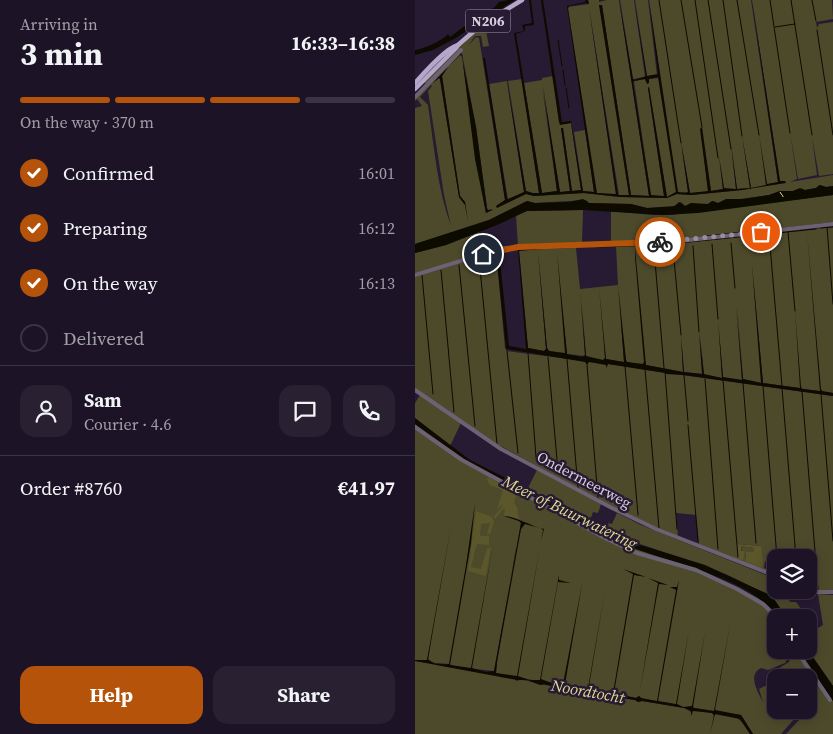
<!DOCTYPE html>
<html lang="en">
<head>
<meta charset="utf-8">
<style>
	:root { --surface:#1c1426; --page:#292132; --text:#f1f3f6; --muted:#a09ea7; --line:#3a3343; --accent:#b45309 }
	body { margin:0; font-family:"Source Serif 4",serif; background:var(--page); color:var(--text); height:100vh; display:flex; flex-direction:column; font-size:19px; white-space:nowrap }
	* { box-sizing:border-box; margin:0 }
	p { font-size:16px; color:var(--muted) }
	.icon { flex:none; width:28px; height:28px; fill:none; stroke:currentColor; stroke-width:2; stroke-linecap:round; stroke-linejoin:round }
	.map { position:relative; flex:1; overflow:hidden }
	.side { display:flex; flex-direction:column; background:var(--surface); width:415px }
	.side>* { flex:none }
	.controls { position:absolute; left:352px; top:549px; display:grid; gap:10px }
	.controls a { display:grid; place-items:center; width:50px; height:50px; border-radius:10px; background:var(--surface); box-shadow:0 2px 12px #0003,0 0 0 1px var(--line); font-size:25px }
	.pin { position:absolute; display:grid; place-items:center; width:42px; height:42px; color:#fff; margin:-21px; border:2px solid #fff; border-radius:50%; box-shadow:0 1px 5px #0007 }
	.courier { position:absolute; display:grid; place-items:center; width:50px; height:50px; margin:-25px; border:4px solid #b45309; border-radius:50%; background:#fff; color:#222; box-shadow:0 1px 6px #0007 }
	.headline em { font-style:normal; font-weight:700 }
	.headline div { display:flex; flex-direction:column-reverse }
	.headline { display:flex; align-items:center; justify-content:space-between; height:85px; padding:0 20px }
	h1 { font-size:32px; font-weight:700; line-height:38px }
	.bar { display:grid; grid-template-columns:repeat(4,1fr); gap:8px 5px; align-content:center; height:60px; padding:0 20px }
	.bar i { height:6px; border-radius:4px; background:var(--line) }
	.bar .on { background:var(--accent) }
	.bar p { grid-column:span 4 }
	.line { display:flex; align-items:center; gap:12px; padding:0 20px; border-top:1px solid var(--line) }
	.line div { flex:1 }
	.round { display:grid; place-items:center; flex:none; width:52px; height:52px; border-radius:15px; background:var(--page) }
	ol { padding:0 20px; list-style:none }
	li { display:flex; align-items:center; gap:15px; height:55px }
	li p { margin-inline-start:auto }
	li .icon { padding:5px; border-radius:50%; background:var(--accent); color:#fff; stroke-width:4 }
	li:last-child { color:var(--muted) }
	li i { width:28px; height:28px; border:2px solid var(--line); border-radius:50% }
	.primary-button { display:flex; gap:10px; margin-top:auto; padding:10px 20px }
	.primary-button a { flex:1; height:58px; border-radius:15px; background:var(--accent); color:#fff; font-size:20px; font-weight:700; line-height:58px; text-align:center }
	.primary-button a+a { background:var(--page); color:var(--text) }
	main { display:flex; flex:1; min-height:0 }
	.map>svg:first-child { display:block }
	.green { fill:#4d4a2c; fill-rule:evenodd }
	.forest { fill:#5b572b }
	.water { fill:#0d0a00; fill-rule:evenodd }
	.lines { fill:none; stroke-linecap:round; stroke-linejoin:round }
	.stream { stroke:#0d0a00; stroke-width:1 }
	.ferry { stroke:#e0d890; stroke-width:1; stroke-dasharray:6 5; stroke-linecap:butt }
	.minor { stroke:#6b6374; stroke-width:4 }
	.major { stroke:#b6a6c9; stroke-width:4.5 }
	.done { stroke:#978fa1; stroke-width:5; stroke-dasharray:0 9 }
	.route { stroke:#b45309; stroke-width:6 }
	.labels { text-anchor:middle; stroke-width:5; stroke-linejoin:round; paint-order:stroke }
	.shield { fill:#261b32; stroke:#a098aa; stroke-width:1 }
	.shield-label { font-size:14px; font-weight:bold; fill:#d4cedd }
	.street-label { font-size:15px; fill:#d4cedd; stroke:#261b32 }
	.water-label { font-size:16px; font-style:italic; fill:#e0d890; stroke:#261b32 }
</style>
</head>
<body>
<main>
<section class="side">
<div class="headline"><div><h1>3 min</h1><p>Arriving in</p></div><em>16:33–16:38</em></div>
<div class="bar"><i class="on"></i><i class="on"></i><i class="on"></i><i></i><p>On the way · 370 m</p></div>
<ol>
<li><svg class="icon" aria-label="check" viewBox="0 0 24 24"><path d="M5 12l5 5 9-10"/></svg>Confirmed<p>16:01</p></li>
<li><svg class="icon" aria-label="check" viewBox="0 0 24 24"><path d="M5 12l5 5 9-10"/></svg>Preparing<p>16:12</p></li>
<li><svg class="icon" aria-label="check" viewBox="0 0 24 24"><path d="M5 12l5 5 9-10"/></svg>On the way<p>16:13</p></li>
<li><i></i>Delivered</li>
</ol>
<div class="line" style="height:90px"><a class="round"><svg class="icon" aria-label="person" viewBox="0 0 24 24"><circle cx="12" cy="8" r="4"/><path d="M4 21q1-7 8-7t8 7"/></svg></a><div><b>Sam</b><p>Courier · 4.6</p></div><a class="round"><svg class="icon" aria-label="chat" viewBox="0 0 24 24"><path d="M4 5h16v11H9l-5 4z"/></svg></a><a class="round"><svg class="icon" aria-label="phone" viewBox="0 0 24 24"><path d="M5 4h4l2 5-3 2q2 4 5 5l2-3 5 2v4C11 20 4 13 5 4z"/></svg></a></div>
<div class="line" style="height:65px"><div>Order #8760</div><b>€41.97</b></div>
<div class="primary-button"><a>Help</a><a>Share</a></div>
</section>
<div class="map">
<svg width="418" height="734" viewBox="0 0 418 734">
	<rect width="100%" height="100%" fill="#261b32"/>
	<g class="green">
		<path d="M173,0H184V2L192,0H204L234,196L216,195L187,5H185L214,195H204L174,8L201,195L181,193L153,9V7L174,4Z"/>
		<path d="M205,0H219L230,77L218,79Z"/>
		<path d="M220,0H233L242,75L232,76Z"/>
		<path d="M234,0H336L363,182L352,185L350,175L351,185L336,188L327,136L335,188L322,189L316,145L321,189H309L304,158L308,189L296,191L286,128L293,192L275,193L266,143L273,192L263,193L255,146L261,192L252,197L234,87L233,88L249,196H236L219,81L230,79L232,83L234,79L244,78L252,126Z"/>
		<path d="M337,0H417L418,19L401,22L402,28L404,24L418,22V174L404,176L397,137L402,175L383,179L375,132L382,179L375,182L418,175V186L411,187L404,185L401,188L390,190L383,189L378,191H365L354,195L303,203L298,201C290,208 280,203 270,206L266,202L257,207L232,208L216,204L174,203L171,200L120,203L112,201L74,220L0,244V108L7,106L2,99L0,101V99L15,84L9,83V81L52,39L70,26L74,46L68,47L66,36H60L53,46L61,37L64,38L90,200L81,206L111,194L119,196L169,193L205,197L252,198L261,194L276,195L327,190L370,181H365ZM47,53L61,127L72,208V210H78L71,213L61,159L47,56L45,55ZM33,67L27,76L45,196L50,202L53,222L50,205L44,197L25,79L24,78L18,83ZM16,85L17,86L13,91L29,195L36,226C22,188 19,145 13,105L5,97Z"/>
		<path d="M138,76L144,122L148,124L156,123L166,190L157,191L148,128H146L155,191L145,192L127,86L142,191L127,193L109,83L127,80V78Z"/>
		<path d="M107,79L124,193L118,194L111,191L93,81Z"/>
		<path d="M92,81L109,192L93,200L74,84Z"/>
		<path d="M170,130L179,192L168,191L159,132Z"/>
		<path d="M418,195V222L270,239L196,242V211L237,215H257Z"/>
		<path d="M168,210L167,243L103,246L101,215L112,211Z"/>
		<path d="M418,227V393L348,383L337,266L347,383L328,379L322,305L327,380L308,378L304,331L307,378L289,375L285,334L288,374L269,372L266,337L268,372L231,365L229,362L227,365L212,362L211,360L206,322L209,362L191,359L189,344L190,358L188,360L173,358L171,355L167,305L170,356L152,354L145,287L151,352L149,354L134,351L132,348L123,252L131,349L129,351L113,348L104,250L161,248L165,289L203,285L201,246L277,242Z"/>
		<path d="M64,232L68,253L0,274V253L31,245Z"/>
		<path d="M81,252L90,348L92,351L162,360C171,362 185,360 192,366L193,364L252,373L418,396V591H408L394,588V558L362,557L361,553L350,562L349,568L361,573V575L328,562L326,546L339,548V552H331L330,561L346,546L322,544L323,560L284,544L281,515L261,513L263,536L223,520L122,466L82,444L0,388V277Z"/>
		<path d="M5,395L46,423L35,446L0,418V403Z"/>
		<path d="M0,424L42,455L177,528L296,575L322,587L352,603L363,617L361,618V639L359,633L355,628L356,625L353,629L361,642V650H367L372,659L370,663L353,670L346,668C332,675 343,692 348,702L344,689L356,683V673L374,662L375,659L369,650H384L418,701V734H371L399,704L395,701L394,703V678H361V710H387L366,734H338L326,715L301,712L300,708L299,711L279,708L277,705L276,707H268L261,704L259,705L244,702L243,699L242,701C237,701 227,700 224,696L221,698C210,696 180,693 173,687L170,689L152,685L150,682L153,660L149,683L147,684L128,681L126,679L123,681L81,673L82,662L100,553L106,529L109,524L104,520L89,516L104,521L106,523L79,671L42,667L34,664L22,663V665L100,679L101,681C110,678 116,683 124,684C132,686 141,685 148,689L151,688L220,700L223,702L227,701L270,708L276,712L279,710L297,713L299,716L301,714C323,718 323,714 335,734H0V661L21,664L13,660L16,642L12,660H0Z"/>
		<path d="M122,470L186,504L183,513L178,512L174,523L156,511L112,490Z"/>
		<path d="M202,513L226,525L361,579V590L376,602H381L390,614L396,617L403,628L408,625L403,594L418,595V686L393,650L394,618L371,617C367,611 363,604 358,598C353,593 344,592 338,588C292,561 239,552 191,531L193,523L197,524Z"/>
	</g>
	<g class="forest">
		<path d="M73,477L102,493L99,503L102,507L104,520L89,516L90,508L87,510L80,519L79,516L88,506L87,505L82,509L88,490L75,485L72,480Z"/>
		<path d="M61,511L77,517L79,522L75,534H72L75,523L66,524L65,536H74V545L63,544L61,546L56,567L66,569L72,549L76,547L71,576L53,571Z"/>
		<path d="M322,544L346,546L348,562L347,568L330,561L331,552H339V548L326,546V551H330L328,561L323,559Z"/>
	</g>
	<g class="water">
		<path d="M93,0H100L39,39L18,50L0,55V50C6,50 29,40 33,34L35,37L55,22L57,17L62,19L63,17L80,7L84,2Z"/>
		<path d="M114,0H116L119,25L110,26V31L101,34L127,193L142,191L128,86L145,192L155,191L146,128H148L157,191L166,190L156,123L145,125L144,122L126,0H128L147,122L156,121L168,191L179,192L152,6L170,2L171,0H173L174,4L171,3L154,6L153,9L182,193L201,194L174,7L203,195H214L184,5H187L216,195L234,196L204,0L218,79L220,80L231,76L219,0L232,76L243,74L234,0L263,192L271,193L273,192L266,141L275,193L293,191L285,129L287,127L296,191L308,189L304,156L309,188L321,189L316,144L322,189L335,188L327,136L336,188L351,185L344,134L352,184L363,182L337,0L365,181H370L371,183L327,190L276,195L262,194L252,198L205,197L169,193L119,196L111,194L82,208L81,206L90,200L68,58H70L92,198L93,199L109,192L92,81L111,191L118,193H124L99,33L109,31L107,25L117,23ZM243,77L261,192L252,197L234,87L233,88L249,196L236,195L218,83L219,81L230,79L232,84L234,83V79Z"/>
		<path d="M46,53L61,127L72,208L73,210L78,209L71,213L60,159L47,56L45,55L35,65Z"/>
		<path d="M33,67L27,76L45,196L50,202L53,222L50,205L44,197L25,79L24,78L18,83Z"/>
		<path d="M405,185L411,187L418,186V195L283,213L248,215L168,210L112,211L82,225L31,245L0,253V244L74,220L112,201L120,203L154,202L168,199L174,203L216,204L232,208L260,206L264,202L270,206L276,203L293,204L297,201L303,203L311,199H326L354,195L365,191H378L385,188L390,190L401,188Z"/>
		<path d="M392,232L406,389L407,391L418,393V396L269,375L251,374L250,373L193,364L191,368V365L174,362L172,365L170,362L91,349L81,252L83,251L85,261L94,346L111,349L103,249L136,248L104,251L113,348L129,351L131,349L123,252L132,348L134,351L150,353L142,251L152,354L167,357L170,355L165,291L171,356L188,360L190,358L184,287L191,359L209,362L203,285L211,360L212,362L228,364L229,362L220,257V248L231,365L268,372L266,335L269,372L287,374L284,332L289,374L307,378L303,319L308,377L327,380L321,305L328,379L346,383L337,264L348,383L385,388L380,310L386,387L387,389L405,391Z"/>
		<path d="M0,418L55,460L156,511L186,529L219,543L290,565L353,594L359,599L371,617H363C333,575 247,562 200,541C183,533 167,523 150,514C114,496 77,477 43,456C28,447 14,435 0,424Z"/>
		<path d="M60,503L56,543L35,665L56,668L78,545L57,668L71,672L79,671L106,523L104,521L89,516C98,516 114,524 124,528L110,524L106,529L82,662L81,673L102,676L128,530L126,528L129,529L126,541L103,676L114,680H125L144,575V580L156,583L143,582L126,679L139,684H148L168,579L150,684L170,689L173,688L190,590L174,686L175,689L198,693L218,574L208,569L231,577L219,575L199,693L221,698L224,696L243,583L233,578L253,585L244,584L224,696L226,698L242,701L261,590L255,587H262L264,580L243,701L261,704L274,630L262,704L268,707L277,706L290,632L278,707L279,708L299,711L316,620L300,710L326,715L338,734H335L325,719L300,714L295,734L299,715L297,713L278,711L276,716V711L269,708L227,701L223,702L220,700L198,697L196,695L172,693L151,688L148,689L129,684L125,685L113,680H102L0,661V660H12L37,521L13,659C17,664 28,665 34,664L51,565Z"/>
		<path d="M384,650H393L418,686V701Z"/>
	</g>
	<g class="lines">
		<g class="stream">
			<path d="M244,0L266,143"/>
			<path d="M266,0L287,127"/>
			<path d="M280,0L303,158"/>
			<path d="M293,0L316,149"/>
			<path d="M308,0L327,136"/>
			<path d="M322,0L344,135"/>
			<path d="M355,0L375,133"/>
			<path d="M376,0L397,135"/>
			<path d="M397,0L401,21"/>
			<path d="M360,27L380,24"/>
			<path d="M402,30L418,135"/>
			<path d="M143,40L147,66"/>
			<path d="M148,70L150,85"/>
			<path d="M151,88L154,108"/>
			<path d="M412,227L418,304"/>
			<path d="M406,228L418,227"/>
			<path d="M373,232L380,311"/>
			<path d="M354,234L367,386"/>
			<path d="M291,236L364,228"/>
			<path d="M254,240L270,239"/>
			<path d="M316,243L320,288"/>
			<path d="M297,244L303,319"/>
			<path d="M245,245L401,229"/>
			<path d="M278,246L284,332"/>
			<path d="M183,247L242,245"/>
			<path d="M258,248L266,335"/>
			<path d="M239,249L249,368"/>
			<path d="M64,258L82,444"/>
			<path d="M44,265L60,426"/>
			<path d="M26,270L39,412"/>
			<path d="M7,275L18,394"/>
			<path d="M92,351L103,453"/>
			<path d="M113,353L121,457"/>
			<path d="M133,357L143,471"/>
			<path d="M152,359L163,488"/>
			<path d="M172,365L183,498"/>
			<path d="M210,366L223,515"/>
			<path d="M230,369L244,528"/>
			<path d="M250,372L262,529"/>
			<path d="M269,375L273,421"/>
			<path d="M290,379L303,549"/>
			<path d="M308,380L323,557"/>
			<path d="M328,383L341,543"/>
			<path d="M348,386L362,558"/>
			<path d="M367,388L381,558"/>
			<path d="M387,391L403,589"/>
			<path d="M406,394L418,541"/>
			<path d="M273,425L283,541"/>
		</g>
		<path class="ferry" d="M365,192L371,201"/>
		<g class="minor">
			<path d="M0,97L46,50"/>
			<path d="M0,275L68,254L92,248L265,241L418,224"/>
			<path d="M0,390L86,449L197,508L241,529L361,576"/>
			<path d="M0,427L47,460L192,539L222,553L281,570L322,589L348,604L362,618"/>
			<path d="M392,590L401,592H418"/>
			<path d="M381,650L415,700"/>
		</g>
		<g class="major">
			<path d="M0,83C10,72 30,49 43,45"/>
			<path d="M0,89L41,48L43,45L66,25L107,0"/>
		</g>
	</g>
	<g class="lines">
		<path class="done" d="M245,242L346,232"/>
		<path class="route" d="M68,254L103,247L245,242"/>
	</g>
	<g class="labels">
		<rect class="shield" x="50.5" y="9.5" width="45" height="23" rx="4"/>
		<g class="shield-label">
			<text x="73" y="26">N206</text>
		</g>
		<g class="street-label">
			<text transform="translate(169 480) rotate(28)" y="5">Ondermeerweg</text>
		</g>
		<g class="water-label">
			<text transform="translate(155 512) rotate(26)" y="6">Meer of Buurwatering</text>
			<text transform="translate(173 691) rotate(10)" y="6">Noordtocht</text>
		</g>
	</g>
</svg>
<div class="controls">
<a><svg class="icon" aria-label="layers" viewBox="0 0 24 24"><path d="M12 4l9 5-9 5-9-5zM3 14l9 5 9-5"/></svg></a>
<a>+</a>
<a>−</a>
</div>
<div class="pin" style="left:346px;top:232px;background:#ea580c"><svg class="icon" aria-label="bag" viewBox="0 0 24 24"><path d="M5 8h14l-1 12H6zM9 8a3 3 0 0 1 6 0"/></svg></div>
<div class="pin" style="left:68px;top:254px;background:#1f2937"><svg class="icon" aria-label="home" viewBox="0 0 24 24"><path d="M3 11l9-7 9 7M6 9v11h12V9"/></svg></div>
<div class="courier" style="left:245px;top:242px"><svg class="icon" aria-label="bike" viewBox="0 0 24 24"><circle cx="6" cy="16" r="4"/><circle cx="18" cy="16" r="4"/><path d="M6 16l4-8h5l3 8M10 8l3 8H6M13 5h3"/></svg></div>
</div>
</main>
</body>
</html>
